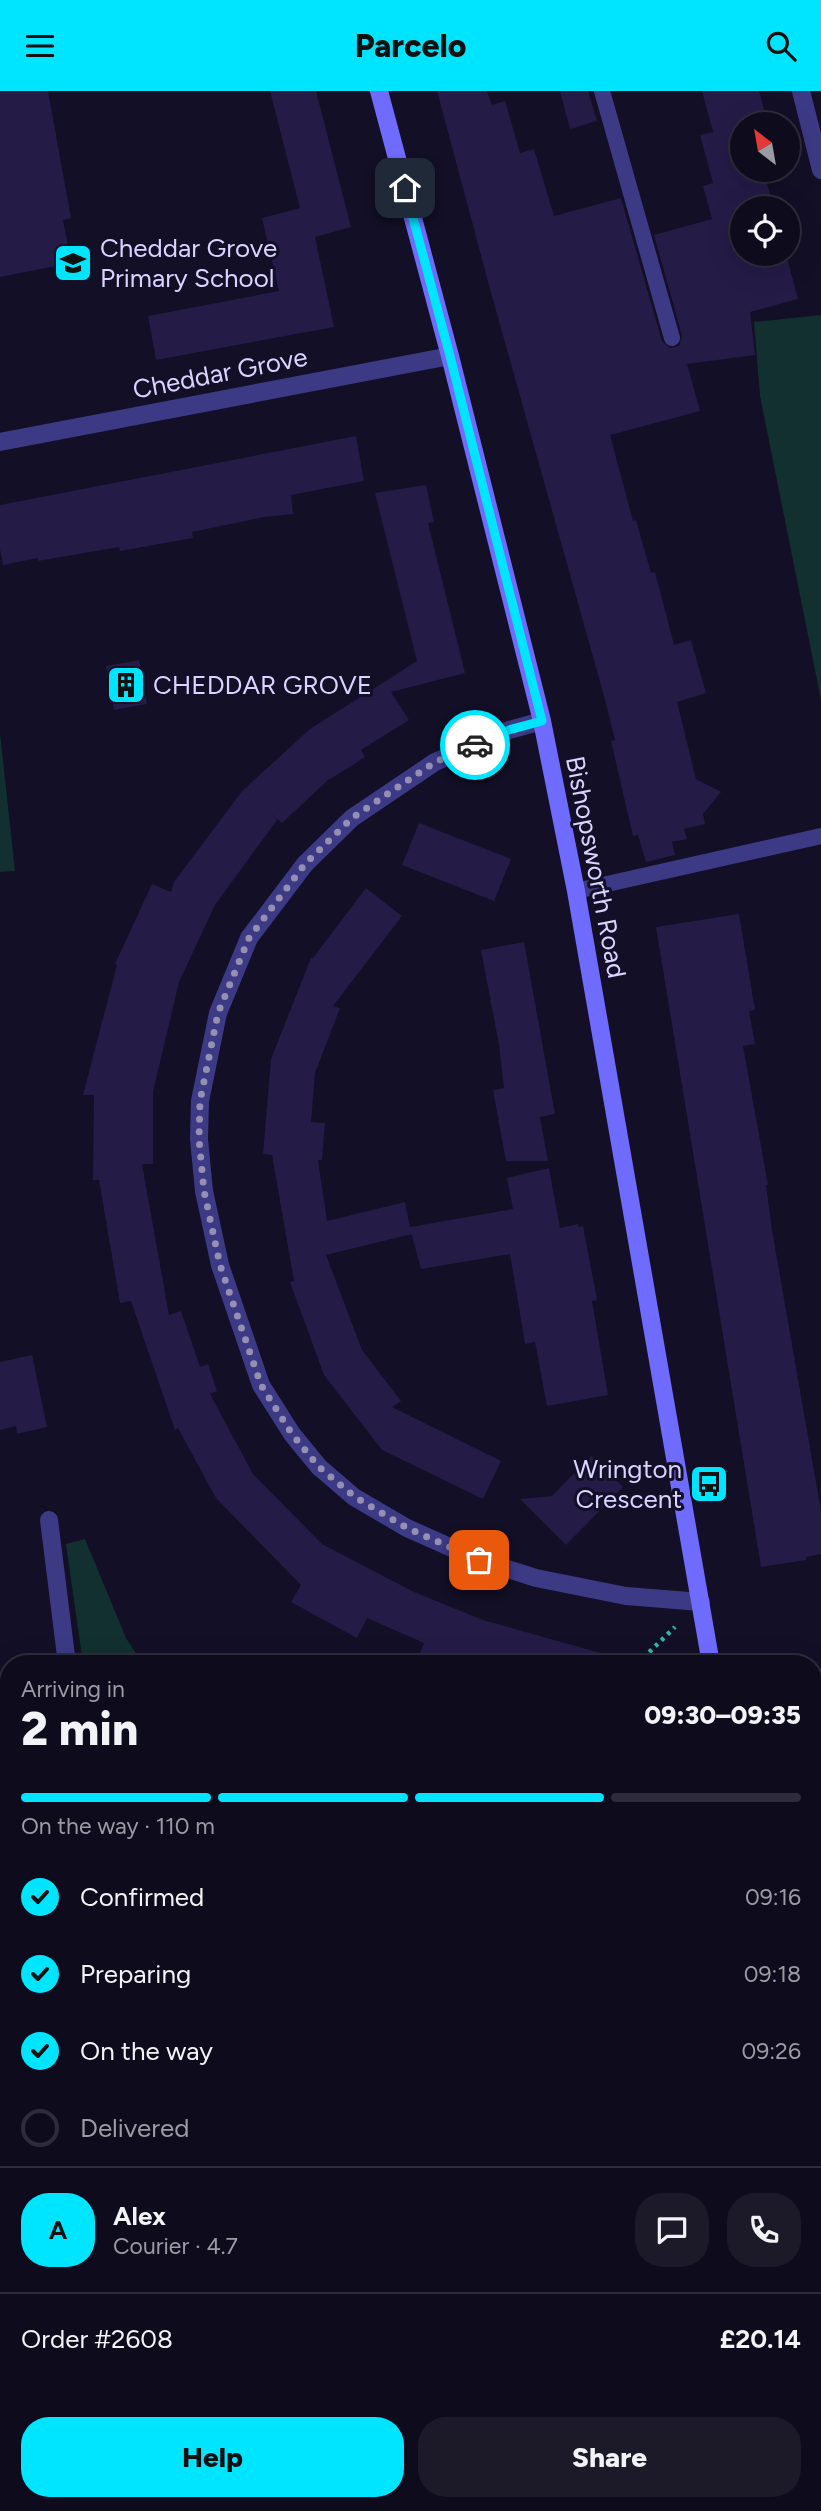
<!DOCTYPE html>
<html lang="en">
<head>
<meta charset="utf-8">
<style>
	:root { --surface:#0e0b1c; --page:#1c1929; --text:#f1f3f6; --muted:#9b9ba3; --line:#2e2b3b; --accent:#00e5ff }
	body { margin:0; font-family:Figtree,sans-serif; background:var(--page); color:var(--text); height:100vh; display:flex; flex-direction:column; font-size:26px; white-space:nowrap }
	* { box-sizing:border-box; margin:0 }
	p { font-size:23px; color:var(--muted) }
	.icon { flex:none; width:38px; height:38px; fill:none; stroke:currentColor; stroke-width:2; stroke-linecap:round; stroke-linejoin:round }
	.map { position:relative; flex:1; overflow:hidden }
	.panel { position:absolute; left:0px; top:1564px; width:822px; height:856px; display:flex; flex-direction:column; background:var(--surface); border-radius:28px 28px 0 0; box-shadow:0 7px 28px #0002,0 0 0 2px var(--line) }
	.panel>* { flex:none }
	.needle { width:46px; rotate:329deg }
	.buttons { position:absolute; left:730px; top:21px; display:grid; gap:14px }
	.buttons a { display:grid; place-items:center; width:70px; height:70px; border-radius:50%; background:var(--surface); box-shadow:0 7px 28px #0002,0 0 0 2px var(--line); font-size:35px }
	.pin { position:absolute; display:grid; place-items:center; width:60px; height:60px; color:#fff; margin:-30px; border-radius:14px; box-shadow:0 4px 10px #0006 }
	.courier { position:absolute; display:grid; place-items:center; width:70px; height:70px; margin:-35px; border:5px solid #00e5ff; border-radius:50%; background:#fff; color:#222; box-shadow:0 2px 9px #0007 }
	.headline em { font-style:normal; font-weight:800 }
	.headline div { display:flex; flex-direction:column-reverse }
	.headline { display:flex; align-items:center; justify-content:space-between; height:119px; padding:0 21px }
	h1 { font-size:46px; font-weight:800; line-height:52px }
	.bar { display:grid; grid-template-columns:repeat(4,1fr); gap:10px 7px; align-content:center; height:84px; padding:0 21px }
	.bar i { height:9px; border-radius:5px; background:var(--line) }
	.bar .current { background:var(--accent) }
	.bar p { grid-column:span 4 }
	.line { display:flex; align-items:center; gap:18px; padding:0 21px; border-top:2px solid var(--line) }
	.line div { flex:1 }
	.round { display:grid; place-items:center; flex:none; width:74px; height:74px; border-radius:28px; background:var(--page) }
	ol { padding:0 21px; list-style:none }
	li { display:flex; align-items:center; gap:21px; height:77px }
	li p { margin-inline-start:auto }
	li .icon { padding:7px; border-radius:50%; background:var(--accent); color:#111; stroke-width:4 }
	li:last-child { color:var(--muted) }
	li i { width:38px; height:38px; border:4px solid var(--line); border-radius:50% }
	.cta { display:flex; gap:14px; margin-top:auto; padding:14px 21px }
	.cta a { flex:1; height:80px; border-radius:28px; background:var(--accent); color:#111; font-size:28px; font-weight:800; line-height:80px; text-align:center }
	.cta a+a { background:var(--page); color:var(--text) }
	header { display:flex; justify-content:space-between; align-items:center; height:91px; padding:0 21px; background:var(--accent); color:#111; font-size:32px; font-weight:800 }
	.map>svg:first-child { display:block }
	.green { fill:#12302f }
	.building { fill:#241b47 }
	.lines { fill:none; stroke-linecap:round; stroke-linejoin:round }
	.path { stroke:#2fb8b0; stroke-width:4.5; stroke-dasharray:3.5 5; stroke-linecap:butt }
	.lane { stroke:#3d3a85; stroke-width:16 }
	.street { stroke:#3d3a85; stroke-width:18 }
	.secondary { stroke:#6f6bff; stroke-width:18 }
	.done { stroke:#948fb3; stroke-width:7; stroke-dasharray:0 12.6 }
	.route { stroke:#00e5ff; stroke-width:9 }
	.labels { text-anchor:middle; stroke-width:6; stroke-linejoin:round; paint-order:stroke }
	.poi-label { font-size:26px; fill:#d9d4ff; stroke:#130f26; text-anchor:start }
	.street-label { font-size:26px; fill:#d9d4ff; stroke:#130f26 }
</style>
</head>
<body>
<header><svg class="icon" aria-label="menu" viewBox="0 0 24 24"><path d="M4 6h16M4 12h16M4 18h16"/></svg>Parcelo<svg class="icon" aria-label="search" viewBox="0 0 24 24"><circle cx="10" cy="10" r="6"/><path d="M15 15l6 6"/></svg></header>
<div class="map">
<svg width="821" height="2420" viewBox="0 0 821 2420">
	<rect width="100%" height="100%" fill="#130f26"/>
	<g class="green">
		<path d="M821,224V609L760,305L754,231Z"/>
		<path d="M0,642L15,780L0,781Z"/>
		<path d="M85,1448L126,1547L143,1573H83L66,1453Z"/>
	</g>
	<g class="building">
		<path d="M0,0H48L71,127L63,129L71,172L0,186Z"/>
		<path d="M270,0H316L351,136L315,146L334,236L156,269L148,225L279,200L262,127L300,117Z"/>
		<path d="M437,0H487L492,14L505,10L520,62L534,58L554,125L621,107L662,250L670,257L679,255L682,245L654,144L712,128L703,95L713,92L700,44L713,41L702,0H759L768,33H742V79H763L774,117H742V163H786L798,208L750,221L755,264L687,273L700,320L610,344L633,430L636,429L651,482L655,481L674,554L691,549L706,602L677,611L696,688L721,701L703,723L705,733L684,738L687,748L672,751L675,764L646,771L638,744L633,745L611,650L615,649L604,605L490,198Z"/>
		<path d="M560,0H588L597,30L570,38Z"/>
		<path d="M356,345L364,390L291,404L293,423L264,426L192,441L193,447L120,460L119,456L38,470V467L3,474L0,458V414Z"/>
		<path d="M426,394L434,431L428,432L465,582L391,601L409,629L361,659L365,666L327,690L282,732L271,723L277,729L215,814L179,891L153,1001V1073H142L169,1224L181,1220L200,1276L208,1273L217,1300L210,1303L253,1383L322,1453L414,1501L483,1529L611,1565L609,1573H416L424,1552L367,1527L357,1547L291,1511L301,1494L216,1407L178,1337L175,1339L131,1210L120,1212L99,1089H93L94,1004H83L117,874L115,873L152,793L171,801L174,791L242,700L310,638L417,570L375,402Z"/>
		<path d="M139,569L147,613L114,619L106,575Z"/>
		<path d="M419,732L511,768L494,810L402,774Z"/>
		<path d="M366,797L402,825L333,915L340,917L315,982L311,1031L325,1032L322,1069H318L327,1130L405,1111L410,1136L513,1118L507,1087L549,1077L560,1137L578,1133V1136L583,1135L597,1209L592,1210L608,1304L547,1315L535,1251L525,1253L510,1163L421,1178L411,1141L412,1143L326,1164L362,1259L401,1310L392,1316L501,1370L483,1408L382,1359L324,1284L290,1191L294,1190L272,1064L263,1063L271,968L311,867H313Z"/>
		<path d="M739,823L755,919L749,920L755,953L743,955L768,1094H766L772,1139L821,1420V1463L806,1466V1469L761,1476L656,836Z"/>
		<path d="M524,851L555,1023L540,1026L548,1070H506L493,999L504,997L499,954L481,859Z"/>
		<path d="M32,1264L47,1336L17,1343L16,1335L0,1339V1271Z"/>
		<path d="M591,1365L623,1396L566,1454L520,1408L552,1405Z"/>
	</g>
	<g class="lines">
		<g class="path">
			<path d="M637,1573L675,1536"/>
			<path d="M814,1742L821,1740"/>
		</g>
		<g class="lane">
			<path d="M602,0L672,247"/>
			<path d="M576,800L821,745"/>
		</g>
		<g class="street">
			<path d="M801,0L821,79"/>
			<path d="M0,351L450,265"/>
			<path d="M542,630L509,639L435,671L352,727L305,773L249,847L218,922L200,1010L199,1048L204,1100L220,1174L261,1294L292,1343L319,1376L354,1406L407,1437L479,1469L536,1487L626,1505L701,1511"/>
			<path d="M49,1429L67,1573"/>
			<path d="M0,1710L9,1709"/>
		</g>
		<g class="secondary">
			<path d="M379,0L450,265L542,630L576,800L711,1573"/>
			<path d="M814,2144L821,2176"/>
		</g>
	</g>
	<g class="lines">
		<path class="done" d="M475,654L435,671L352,727L305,773L249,847L218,922L200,1010L199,1048L204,1100L220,1174L261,1294L292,1343L319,1376L355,1406L407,1437L479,1469"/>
		<path class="route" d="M405,97L450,265L542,630L509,639L475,654"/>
	</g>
	<defs>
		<symbol id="school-square" viewBox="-11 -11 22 22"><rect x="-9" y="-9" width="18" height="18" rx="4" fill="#00e5ff" stroke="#130f26"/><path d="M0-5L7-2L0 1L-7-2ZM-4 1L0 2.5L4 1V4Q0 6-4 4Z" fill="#111"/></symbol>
		<symbol id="building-square" viewBox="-11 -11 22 22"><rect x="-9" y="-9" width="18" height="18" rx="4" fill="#00e5ff" stroke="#130f26"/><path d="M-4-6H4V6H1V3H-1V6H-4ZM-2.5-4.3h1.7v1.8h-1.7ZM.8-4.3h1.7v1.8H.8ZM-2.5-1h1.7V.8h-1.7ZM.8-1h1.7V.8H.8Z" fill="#111"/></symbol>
		<symbol id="bus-square" viewBox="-11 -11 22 22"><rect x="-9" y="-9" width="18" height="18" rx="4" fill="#00e5ff" stroke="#130f26"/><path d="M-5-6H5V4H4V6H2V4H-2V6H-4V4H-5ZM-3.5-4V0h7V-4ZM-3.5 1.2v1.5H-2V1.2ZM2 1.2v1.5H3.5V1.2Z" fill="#111"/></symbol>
	</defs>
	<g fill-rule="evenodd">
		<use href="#school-square" x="51" y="150" width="44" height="44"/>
		<use href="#building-square" x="104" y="572" width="44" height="44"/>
		<use href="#bus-square" x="687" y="1371" width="44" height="44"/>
	</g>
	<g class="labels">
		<g class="poi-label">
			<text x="100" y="166">Cheddar Grove<tspan x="100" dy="30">Primary School</tspan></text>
			<text x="153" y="603">CHEDDAR GROVE</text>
			<text x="682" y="1387" text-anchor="end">Wrington<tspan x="682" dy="30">Crescent</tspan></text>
		</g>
		<g class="street-label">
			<text transform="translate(220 282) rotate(-11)" y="9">Cheddar Grove</text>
			<text transform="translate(596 776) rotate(79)" y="9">Bishopsworth Road</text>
		</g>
	</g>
</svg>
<div class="buttons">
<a><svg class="needle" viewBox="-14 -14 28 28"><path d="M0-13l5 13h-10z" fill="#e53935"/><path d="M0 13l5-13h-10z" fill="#9b9ba3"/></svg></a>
<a><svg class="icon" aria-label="locate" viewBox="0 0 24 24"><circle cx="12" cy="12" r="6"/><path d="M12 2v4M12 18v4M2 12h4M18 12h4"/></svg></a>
</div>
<div class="pin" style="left:479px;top:1469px;background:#ea580c"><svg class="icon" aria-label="bag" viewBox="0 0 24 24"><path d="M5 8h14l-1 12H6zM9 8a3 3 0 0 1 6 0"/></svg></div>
<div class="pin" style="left:405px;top:97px;background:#1f2937"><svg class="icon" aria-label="home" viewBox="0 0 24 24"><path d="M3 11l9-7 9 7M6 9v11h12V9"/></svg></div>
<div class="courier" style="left:475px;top:654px"><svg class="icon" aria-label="car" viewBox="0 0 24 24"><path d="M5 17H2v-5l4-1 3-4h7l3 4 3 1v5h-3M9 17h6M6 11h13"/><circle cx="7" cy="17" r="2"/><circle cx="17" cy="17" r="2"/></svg></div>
<section class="panel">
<div class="headline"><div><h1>2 min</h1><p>Arriving in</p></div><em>09:30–09:35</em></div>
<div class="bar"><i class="current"></i><i class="current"></i><i class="current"></i><i></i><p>On the way · 110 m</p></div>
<ol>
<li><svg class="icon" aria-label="check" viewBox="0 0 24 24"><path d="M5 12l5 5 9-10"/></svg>Confirmed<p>09:16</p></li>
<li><svg class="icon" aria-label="check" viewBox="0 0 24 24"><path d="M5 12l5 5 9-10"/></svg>Preparing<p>09:18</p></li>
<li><svg class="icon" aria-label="check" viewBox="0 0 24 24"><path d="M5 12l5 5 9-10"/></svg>On the way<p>09:26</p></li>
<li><i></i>Delivered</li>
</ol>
<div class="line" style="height:126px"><b class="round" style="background:var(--accent);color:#111">A</b><div><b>Alex</b><p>Courier · 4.7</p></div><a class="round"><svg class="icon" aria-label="chat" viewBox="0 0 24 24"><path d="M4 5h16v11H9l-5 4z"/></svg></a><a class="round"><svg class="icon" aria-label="phone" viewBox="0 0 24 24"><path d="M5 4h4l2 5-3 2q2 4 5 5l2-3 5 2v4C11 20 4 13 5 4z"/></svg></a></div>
<div class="line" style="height:91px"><div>Order #2608</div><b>£20.14</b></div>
<div class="cta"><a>Help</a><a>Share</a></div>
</section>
</div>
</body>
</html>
